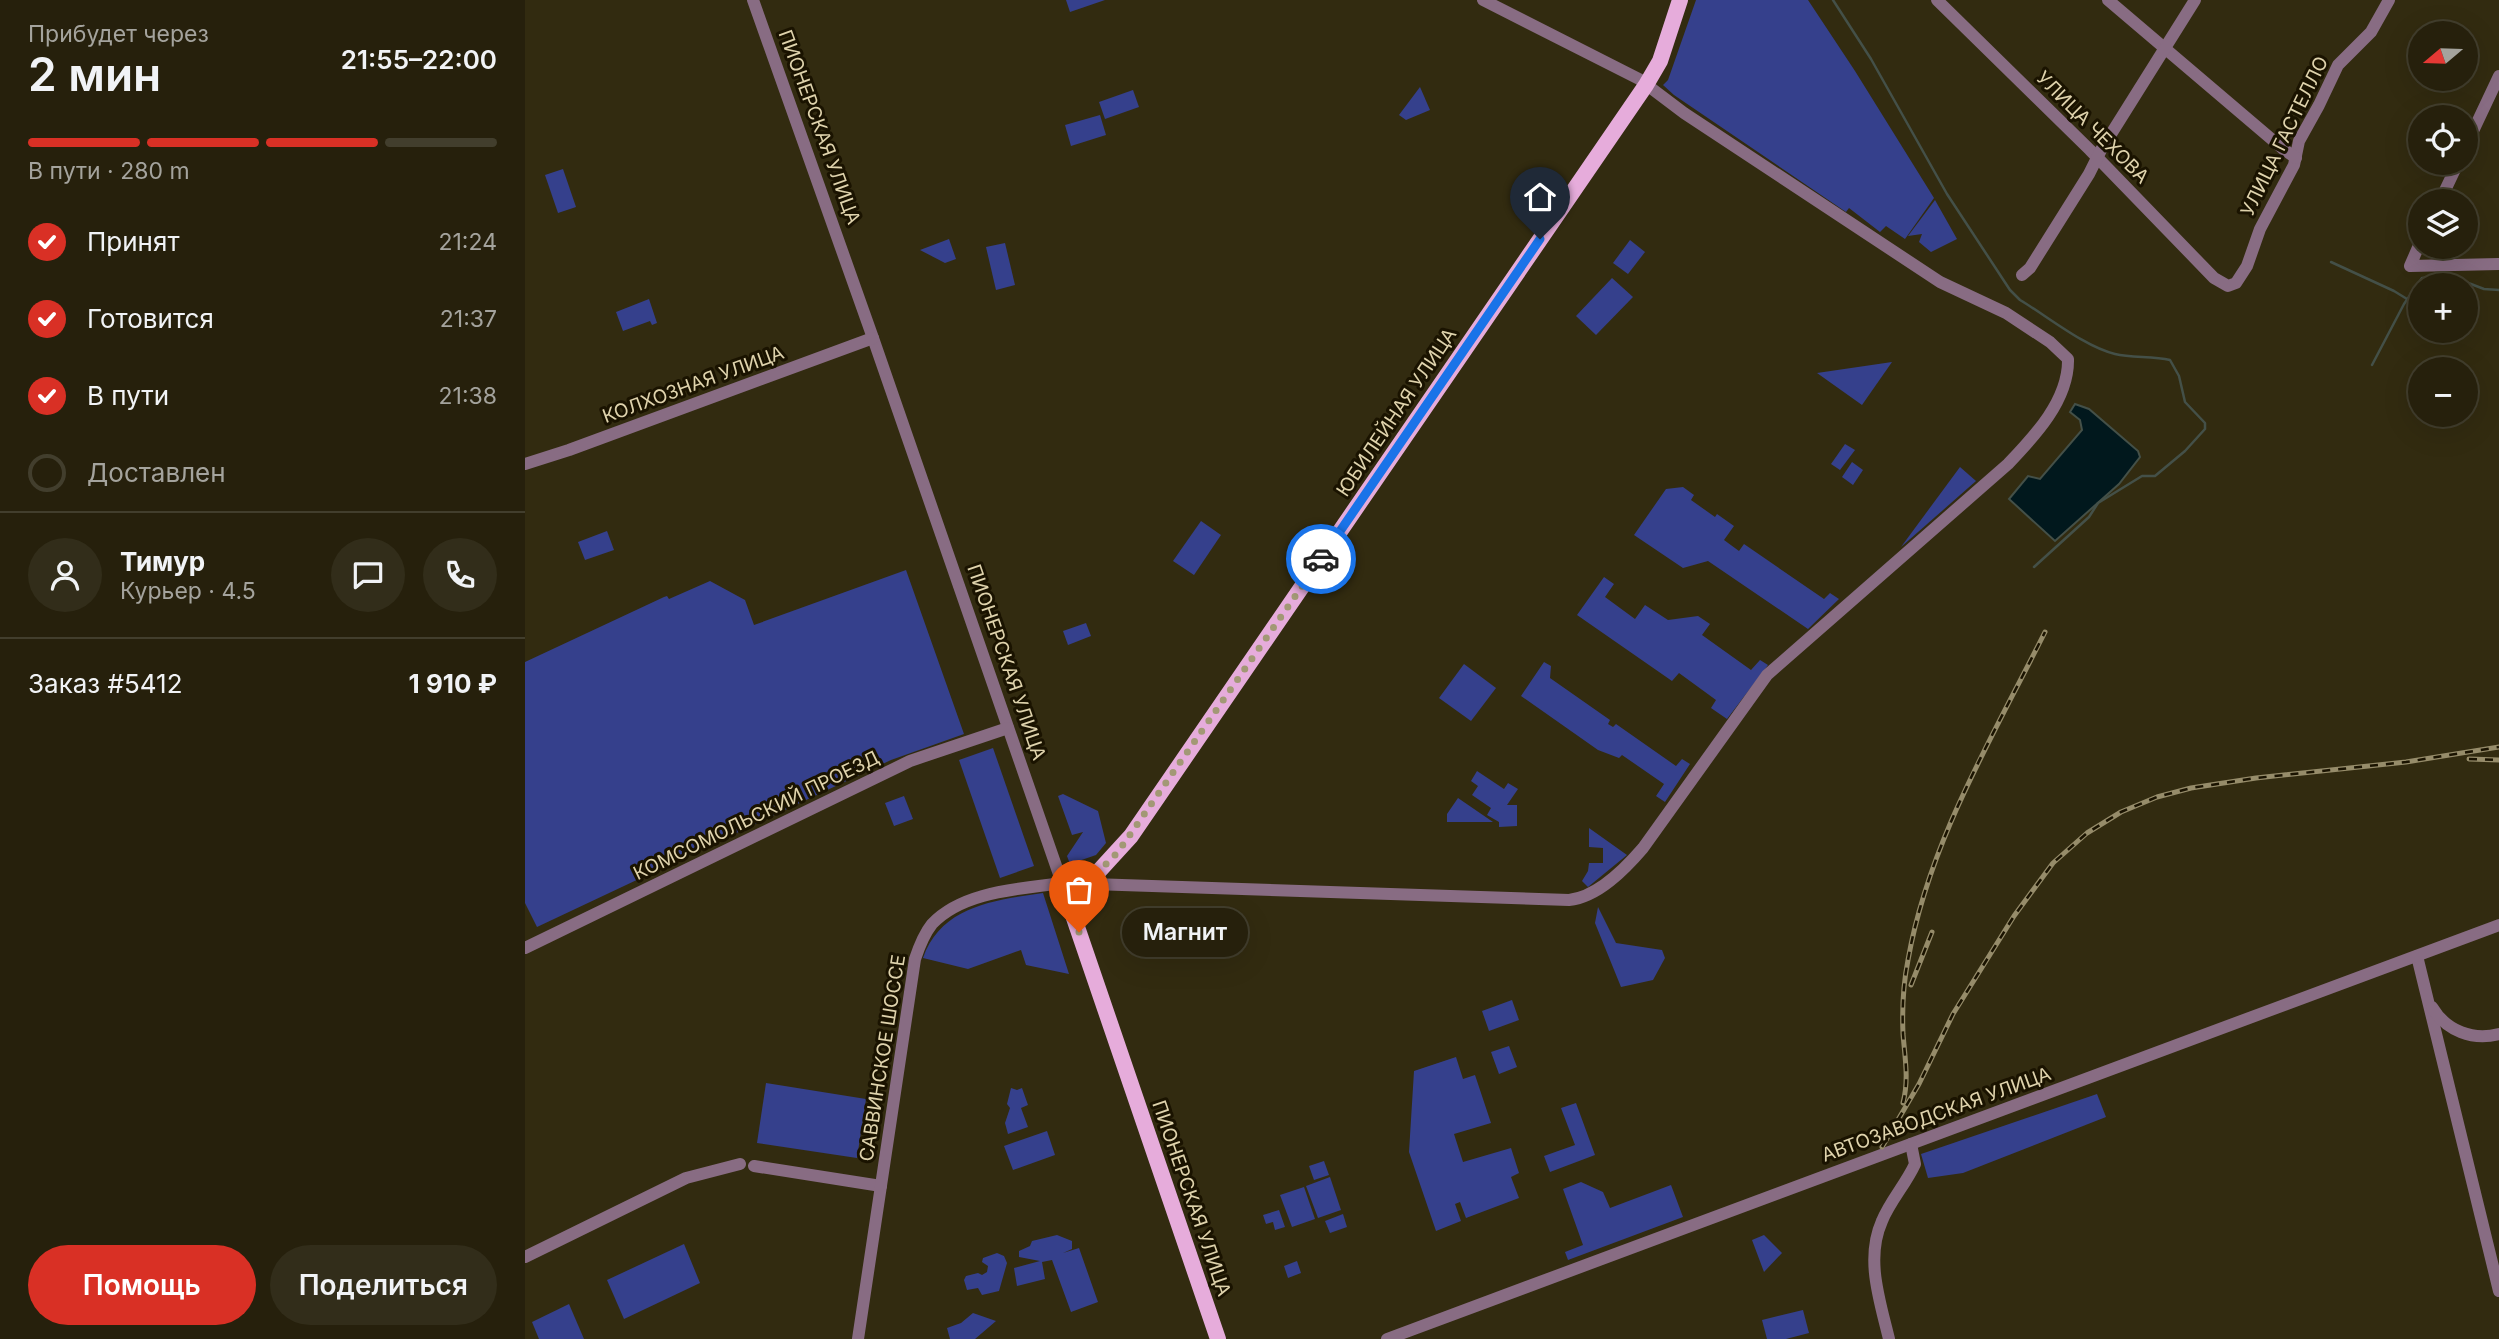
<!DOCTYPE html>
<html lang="ru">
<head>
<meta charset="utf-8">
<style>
	:root { --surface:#26200c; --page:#322d1a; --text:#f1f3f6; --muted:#a4a39d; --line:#423e2d; --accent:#d93025 }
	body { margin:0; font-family:Inter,sans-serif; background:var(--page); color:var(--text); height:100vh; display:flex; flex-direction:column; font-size:26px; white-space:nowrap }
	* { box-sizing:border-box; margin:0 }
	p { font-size:23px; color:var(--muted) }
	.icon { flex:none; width:38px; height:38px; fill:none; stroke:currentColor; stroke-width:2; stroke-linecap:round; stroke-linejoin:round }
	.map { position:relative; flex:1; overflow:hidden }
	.drawer { display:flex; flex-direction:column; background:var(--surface); width:525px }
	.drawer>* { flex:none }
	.needle { width:46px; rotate:251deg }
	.controls { position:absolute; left:1883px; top:21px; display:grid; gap:14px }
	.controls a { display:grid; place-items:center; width:70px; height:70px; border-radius:50%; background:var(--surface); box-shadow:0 7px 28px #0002,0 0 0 2px var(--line); font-size:35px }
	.pin { position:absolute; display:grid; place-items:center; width:60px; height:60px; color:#fff; margin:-72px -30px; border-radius:50% 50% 50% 0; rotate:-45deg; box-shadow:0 0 7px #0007 }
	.pin .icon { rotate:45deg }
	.courier { position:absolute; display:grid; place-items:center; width:70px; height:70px; margin:-35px; border:5px solid #1a73e8; border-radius:50%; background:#fff; color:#222; box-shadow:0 2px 9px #0007 }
	.bubble { position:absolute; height:49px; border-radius:24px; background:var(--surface); box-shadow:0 7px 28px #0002,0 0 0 2px var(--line); font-size:23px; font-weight:600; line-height:49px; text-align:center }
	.summary em { font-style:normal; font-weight:600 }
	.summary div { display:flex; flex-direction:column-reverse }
	.summary { display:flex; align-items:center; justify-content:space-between; height:119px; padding:0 28px }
	h1 { font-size:46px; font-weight:600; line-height:52px }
	.bar { display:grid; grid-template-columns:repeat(4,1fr); gap:10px 7px; align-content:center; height:84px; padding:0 28px }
	.bar i { height:9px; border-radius:5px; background:var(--line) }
	.bar .on { background:var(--accent) }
	.bar p { grid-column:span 4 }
	.line { display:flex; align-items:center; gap:18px; padding:0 28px; border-top:2px solid var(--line) }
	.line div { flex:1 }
	.round { display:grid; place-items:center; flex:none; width:74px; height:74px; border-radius:37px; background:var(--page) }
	ol { padding:0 28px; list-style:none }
	li { display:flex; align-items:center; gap:21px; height:77px }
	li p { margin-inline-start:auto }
	li .icon { padding:7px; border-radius:50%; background:var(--accent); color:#fff; stroke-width:4 }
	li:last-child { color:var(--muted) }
	li i { width:38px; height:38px; border:4px solid var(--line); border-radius:50% }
	.action { display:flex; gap:14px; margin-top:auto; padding:14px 28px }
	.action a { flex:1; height:80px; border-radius:42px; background:var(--accent); color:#fff; font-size:28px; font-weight:600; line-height:80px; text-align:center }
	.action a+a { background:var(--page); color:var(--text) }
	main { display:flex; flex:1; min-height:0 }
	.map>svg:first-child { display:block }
	.green { fill:#35408c }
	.water { fill:#01181d; stroke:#445048; stroke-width:2 }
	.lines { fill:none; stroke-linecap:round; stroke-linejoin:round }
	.stream { stroke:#445048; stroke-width:2.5 }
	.minor { stroke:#886c83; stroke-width:12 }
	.major { stroke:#e6acdb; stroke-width:16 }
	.rail-casing { stroke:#968c6a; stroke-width:5 }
	.rail { stroke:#1a1300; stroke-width:2.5; stroke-dasharray:8; stroke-linecap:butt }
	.done { stroke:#a29875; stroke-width:7; stroke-dasharray:0 12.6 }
	.route { stroke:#1a73e8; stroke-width:9 }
	.labels { text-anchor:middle; stroke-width:6; stroke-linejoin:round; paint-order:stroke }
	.street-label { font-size:19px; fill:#dfd3ac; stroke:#1a1300 }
</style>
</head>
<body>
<main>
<section class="drawer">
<div class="summary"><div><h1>2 мин</h1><p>Прибудет через</p></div><em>21:55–22:00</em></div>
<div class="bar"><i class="on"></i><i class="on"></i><i class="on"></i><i></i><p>В пути · 280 m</p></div>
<ol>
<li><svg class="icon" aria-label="check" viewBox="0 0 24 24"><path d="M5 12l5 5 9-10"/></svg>Принят<p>21:24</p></li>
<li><svg class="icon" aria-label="check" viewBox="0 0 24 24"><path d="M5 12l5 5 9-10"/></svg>Готовится<p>21:37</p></li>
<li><svg class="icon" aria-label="check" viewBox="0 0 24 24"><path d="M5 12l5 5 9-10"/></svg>В пути<p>21:38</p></li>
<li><i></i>Доставлен</li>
</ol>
<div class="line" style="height:126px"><a class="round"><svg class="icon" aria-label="person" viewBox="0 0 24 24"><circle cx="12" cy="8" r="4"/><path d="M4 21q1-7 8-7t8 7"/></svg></a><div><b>Тимур</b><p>Курьер · 4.5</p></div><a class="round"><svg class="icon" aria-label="chat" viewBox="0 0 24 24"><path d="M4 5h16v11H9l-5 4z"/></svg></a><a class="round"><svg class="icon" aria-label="phone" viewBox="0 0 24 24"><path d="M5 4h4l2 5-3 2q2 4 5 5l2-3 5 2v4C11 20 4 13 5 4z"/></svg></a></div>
<div class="line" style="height:91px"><div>Заказ #5412</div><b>1 910 ₽</b></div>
<div class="action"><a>Помощь</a><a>Поделиться</a></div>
</section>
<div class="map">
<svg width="1974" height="1339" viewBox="0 0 1974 1339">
	<rect width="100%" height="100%" fill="#322b10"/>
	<g class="green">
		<path d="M541,0H580L545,12Z"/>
		<path d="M1171,0H1283L1330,71L1409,198L1380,239L1361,226L1355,232L1324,208L1321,212L1149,95L1138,85L1143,80Z"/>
		<path d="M895,87L905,110L881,120L874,115Z"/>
		<path d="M608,90L614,107L580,119L574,102Z"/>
		<path d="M575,115L581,135L546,146L540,125Z"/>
		<path d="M38,169L51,207L33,213L20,175Z"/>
		<path d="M1410,200L1432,239L1406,252L1394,242L1397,234L1383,236Z"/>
		<path d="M424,239L431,259L420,263L395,250Z"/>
		<path d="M1105,240L1120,252L1103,274L1088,263Z"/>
		<path d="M480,243L490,285L471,290L461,247Z"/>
		<path d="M1087,278L1108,297L1071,335L1051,316Z"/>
		<path d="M124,299L132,323L127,325L125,321L98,331L91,312Z"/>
		<path d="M1367,362L1337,405L1292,373Z"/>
		<path d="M1320,444L1330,450L1315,470L1306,464Z"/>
		<path d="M1327,462L1338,470L1328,485L1317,477Z"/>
		<path d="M1435,467L1451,481L1376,547Z"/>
		<path d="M1158,487L1169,495L1166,500L1190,517L1192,514L1209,526L1199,540L1214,551L1219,544L1299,599L1305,593L1314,599L1283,629L1183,561L1158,568L1109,535L1141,489Z"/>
		<path d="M676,521L696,535L669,575L648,561Z"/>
		<path d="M82,531L89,550L60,560L53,542Z"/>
		<path d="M381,570L439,734L366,760L12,927L0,903V662L139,597L142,596L144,599L185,581L220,600L229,625Z"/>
		<path d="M1079,577L1089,584L1080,597L1110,619L1120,605L1143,620L1173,616L1185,624L1177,635L1226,670L1235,660L1243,665L1202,719L1186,708L1191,700L1154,673L1147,681L1052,615Z"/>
		<path d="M561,623L566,636L543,645L538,631Z"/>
		<path d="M1019,662L1026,666L1025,678L1085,720L1083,724L1088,727L1091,724L1151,766L1157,759L1165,764L1140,802L1131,796L1139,784L1097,755L1094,758L1073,750L996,696Z"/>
		<path d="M939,664L971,688L946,721L914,698Z"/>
		<path d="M468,748L509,866L475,878L434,760Z"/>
		<path d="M952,771L979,789L983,783L993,789L982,805H992V826L974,827V822L962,815L966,808L947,795L953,786L946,781Z"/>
		<path d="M538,794L573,811L581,843L571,855L545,864L542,856L558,832L547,835L533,796Z"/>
		<path d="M379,796L388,819L369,826L360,803Z"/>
		<path d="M933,798L968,822H922V814Z"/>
		<path d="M1064,828L1102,855L1063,887L1057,881L1063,871L1064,863H1078V848L1064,847Z"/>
		<path d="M518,893L544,974L501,965L496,950L443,969L398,958C416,906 470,900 518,893Z"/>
		<path d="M1073,907L1091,943L1137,950L1140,958L1128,980L1096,987L1070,923Z"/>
		<path d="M987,1000L994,1020L964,1031L957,1011Z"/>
		<path d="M984,1046L992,1067L974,1074L966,1052Z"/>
		<path d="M931,1057L938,1079L950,1075L966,1123L929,1134L938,1162L986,1148L994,1173L986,1177L994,1198L941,1218L935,1202L930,1204L936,1221L911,1231L884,1152L889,1071Z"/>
		<path d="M241,1083L341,1099L332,1158L232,1143Z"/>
		<path d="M486,1088L492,1090L497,1088L503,1105L496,1108L503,1127L483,1134L480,1123L485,1108L482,1104Z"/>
		<path d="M1572,1094L1581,1117L1438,1173L1403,1178L1396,1154Z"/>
		<path d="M1051,1103L1070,1155L1025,1172L1019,1156L1050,1145L1036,1108Z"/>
		<path d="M522,1131L530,1155L488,1170L479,1146Z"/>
		<path d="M799,1161L804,1175L789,1180L784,1166Z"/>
		<path d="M805,1177L816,1210L793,1218L781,1186Z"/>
		<path d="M1056,1182L1078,1192L1085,1208L1146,1185L1158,1217L1043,1260L1040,1252L1058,1245L1038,1189Z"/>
		<path d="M779,1187L790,1219L767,1227L755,1195Z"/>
		<path d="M754,1210L760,1227L750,1230L748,1222L741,1224L738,1215Z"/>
		<path d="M818,1214L822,1227L805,1233L800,1221Z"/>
		<path d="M532,1235L547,1241V1249L538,1253L554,1248L573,1302L546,1312L527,1260L517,1262L520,1279L492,1286L489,1268L515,1261L494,1257V1251L505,1246L507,1241Z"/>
		<path d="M1239,1235L1257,1253L1239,1272L1227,1240Z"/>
		<path d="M159,1244L175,1283L99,1319L82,1280Z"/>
		<path d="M472,1253L479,1256L482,1263L474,1291L457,1295L453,1288L442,1290L439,1280L441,1276L453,1273L457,1275L462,1272L463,1266L457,1262L458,1258Z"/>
		<path d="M772,1261L776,1273L763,1278L759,1266Z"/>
		<path d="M44,1304L59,1339H14L7,1322Z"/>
		<path d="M1278,1310L1284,1333L1261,1339H1242L1237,1320Z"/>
		<path d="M448,1313L471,1321L450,1339H425L422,1328L436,1323Z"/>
	</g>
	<path class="water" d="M1550,404L1564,409L1613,451L1615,457L1594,484L1530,541L1484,499L1503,476L1515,479L1557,430L1555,420L1545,412Z"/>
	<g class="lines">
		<g class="stream">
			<path d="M1308,0L1346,59L1422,194L1485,290L1495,300C1522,316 1560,347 1590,354C1607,358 1627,356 1645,360L1654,376L1660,402L1680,423V429L1660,451L1630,476H1617L1573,503L1564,517L1509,567"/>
			<path d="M1806,262L1869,291L1882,299"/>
			<path d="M1847,365L1879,304L1897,278L1925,276L1959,289L1974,290"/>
		</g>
		<g class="minor">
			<path d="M228,0L348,338L537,883"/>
			<path d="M1412,0L1565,150L1689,278L1703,286L1711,283L1722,266L1735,229L1769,165L1774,141L1794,105L1813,65L1846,32L1864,0"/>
			<path d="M1583,0L1757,148L1771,158"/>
			<path d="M1941,146L1974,76"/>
			<path d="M1915,201L1933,163"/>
			<path d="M1895,243L1885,266L1974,264"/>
			<path d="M1497,275L1505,268L1564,174L1576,150L1670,0"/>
			<path d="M0,464L44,450L348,338"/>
			<path d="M0,948L385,761L483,728"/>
			<path d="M1892,956L1974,1291"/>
			<path d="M1907,1007C1921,1031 1948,1041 1974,1034"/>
			<path d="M229,1166L356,1186"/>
			<path d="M0,1257L161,1178L215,1164"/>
			<path d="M333,1339L390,959C394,947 399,934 407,924C438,891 495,889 537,883L1044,900C1073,897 1100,869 1118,848L1242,675L1483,464C1509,437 1544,400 1543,359L1525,342L1481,313L1415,282L1159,113L1114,79L958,0"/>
			<path d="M862,1339L1974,925"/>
			<path d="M1364,1339C1355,1301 1340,1259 1357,1221C1365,1201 1381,1184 1390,1164L1386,1144"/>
		</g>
		<path class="major" d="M693,1339L537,883L574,871L606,836L1121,85L1135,61L1155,0"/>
		<defs>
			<g id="rail">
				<path d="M1944,759L1974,760"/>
				<path d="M1386,985L1407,932"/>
				<path d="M1378,1103C1384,1080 1380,1058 1378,1034C1377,1010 1378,985 1383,960C1404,842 1467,738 1520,632"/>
				<path d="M1357,1147L1394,1084L1428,1014L1489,916L1528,863L1562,833L1596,812L1632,797L1666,788L1731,778L1881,762L1974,747"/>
			</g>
		</defs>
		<use href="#rail" class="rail-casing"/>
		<use href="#rail" class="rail"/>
	</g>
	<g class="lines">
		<path class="done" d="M554,932L537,883L574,871L593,852L796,559"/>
		<path class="route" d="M796,559L1015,239"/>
	</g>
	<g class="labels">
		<g class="street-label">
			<text transform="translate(295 127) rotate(70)" y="7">ПИОНЕРСКАЯ УЛИЦА</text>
			<text transform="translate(1568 127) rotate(45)" y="7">УЛИЦА ЧЕХОВА</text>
			<text transform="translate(1759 136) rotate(-64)" y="7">УЛИЦА ГАСТЕЛЛО</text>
			<text transform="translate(168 384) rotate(-20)" y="7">КОЛХОЗНАЯ УЛИЦА</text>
			<text transform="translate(871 412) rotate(-56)" y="7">ЮБИЛЕЙНАЯ УЛИЦА</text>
			<text transform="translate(482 662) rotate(71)" y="7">ПИОНЕРСКАЯ УЛИЦА</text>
			<text transform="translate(231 815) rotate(-26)" y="7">КОМСОМОЛЬСКИЙ ПРОЕЗД</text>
			<text transform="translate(357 1058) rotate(-81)" y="7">САВВИНСКОЕ ШОССЕ</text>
			<text transform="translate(1411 1114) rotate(-20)" y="7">АВТОЗАВОДСКАЯ УЛИЦА</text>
			<text transform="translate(667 1198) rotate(71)" y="7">ПИОНЕРСКАЯ УЛИЦА</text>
		</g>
	</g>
</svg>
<div class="controls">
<a><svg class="needle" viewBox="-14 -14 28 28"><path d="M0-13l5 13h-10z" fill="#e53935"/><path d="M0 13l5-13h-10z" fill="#a4a39d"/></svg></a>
<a><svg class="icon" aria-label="locate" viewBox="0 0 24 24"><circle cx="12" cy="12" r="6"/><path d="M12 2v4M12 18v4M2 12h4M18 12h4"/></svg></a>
<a><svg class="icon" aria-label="layers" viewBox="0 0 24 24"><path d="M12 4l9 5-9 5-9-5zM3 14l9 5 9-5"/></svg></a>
<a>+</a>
<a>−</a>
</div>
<div class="pin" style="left:554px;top:932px;background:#ea580c"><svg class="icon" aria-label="bag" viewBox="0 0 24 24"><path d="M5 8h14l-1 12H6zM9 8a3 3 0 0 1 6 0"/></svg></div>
<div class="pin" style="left:1015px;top:239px;background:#1f2937"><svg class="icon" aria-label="home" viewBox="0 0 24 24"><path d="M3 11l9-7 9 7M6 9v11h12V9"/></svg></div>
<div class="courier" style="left:796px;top:559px"><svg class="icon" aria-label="car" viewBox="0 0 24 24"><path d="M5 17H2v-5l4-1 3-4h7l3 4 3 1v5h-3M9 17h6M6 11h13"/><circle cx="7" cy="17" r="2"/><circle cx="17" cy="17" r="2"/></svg></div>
<div class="bubble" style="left:597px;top:908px;width:126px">Магнит</div>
</div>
</main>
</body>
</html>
